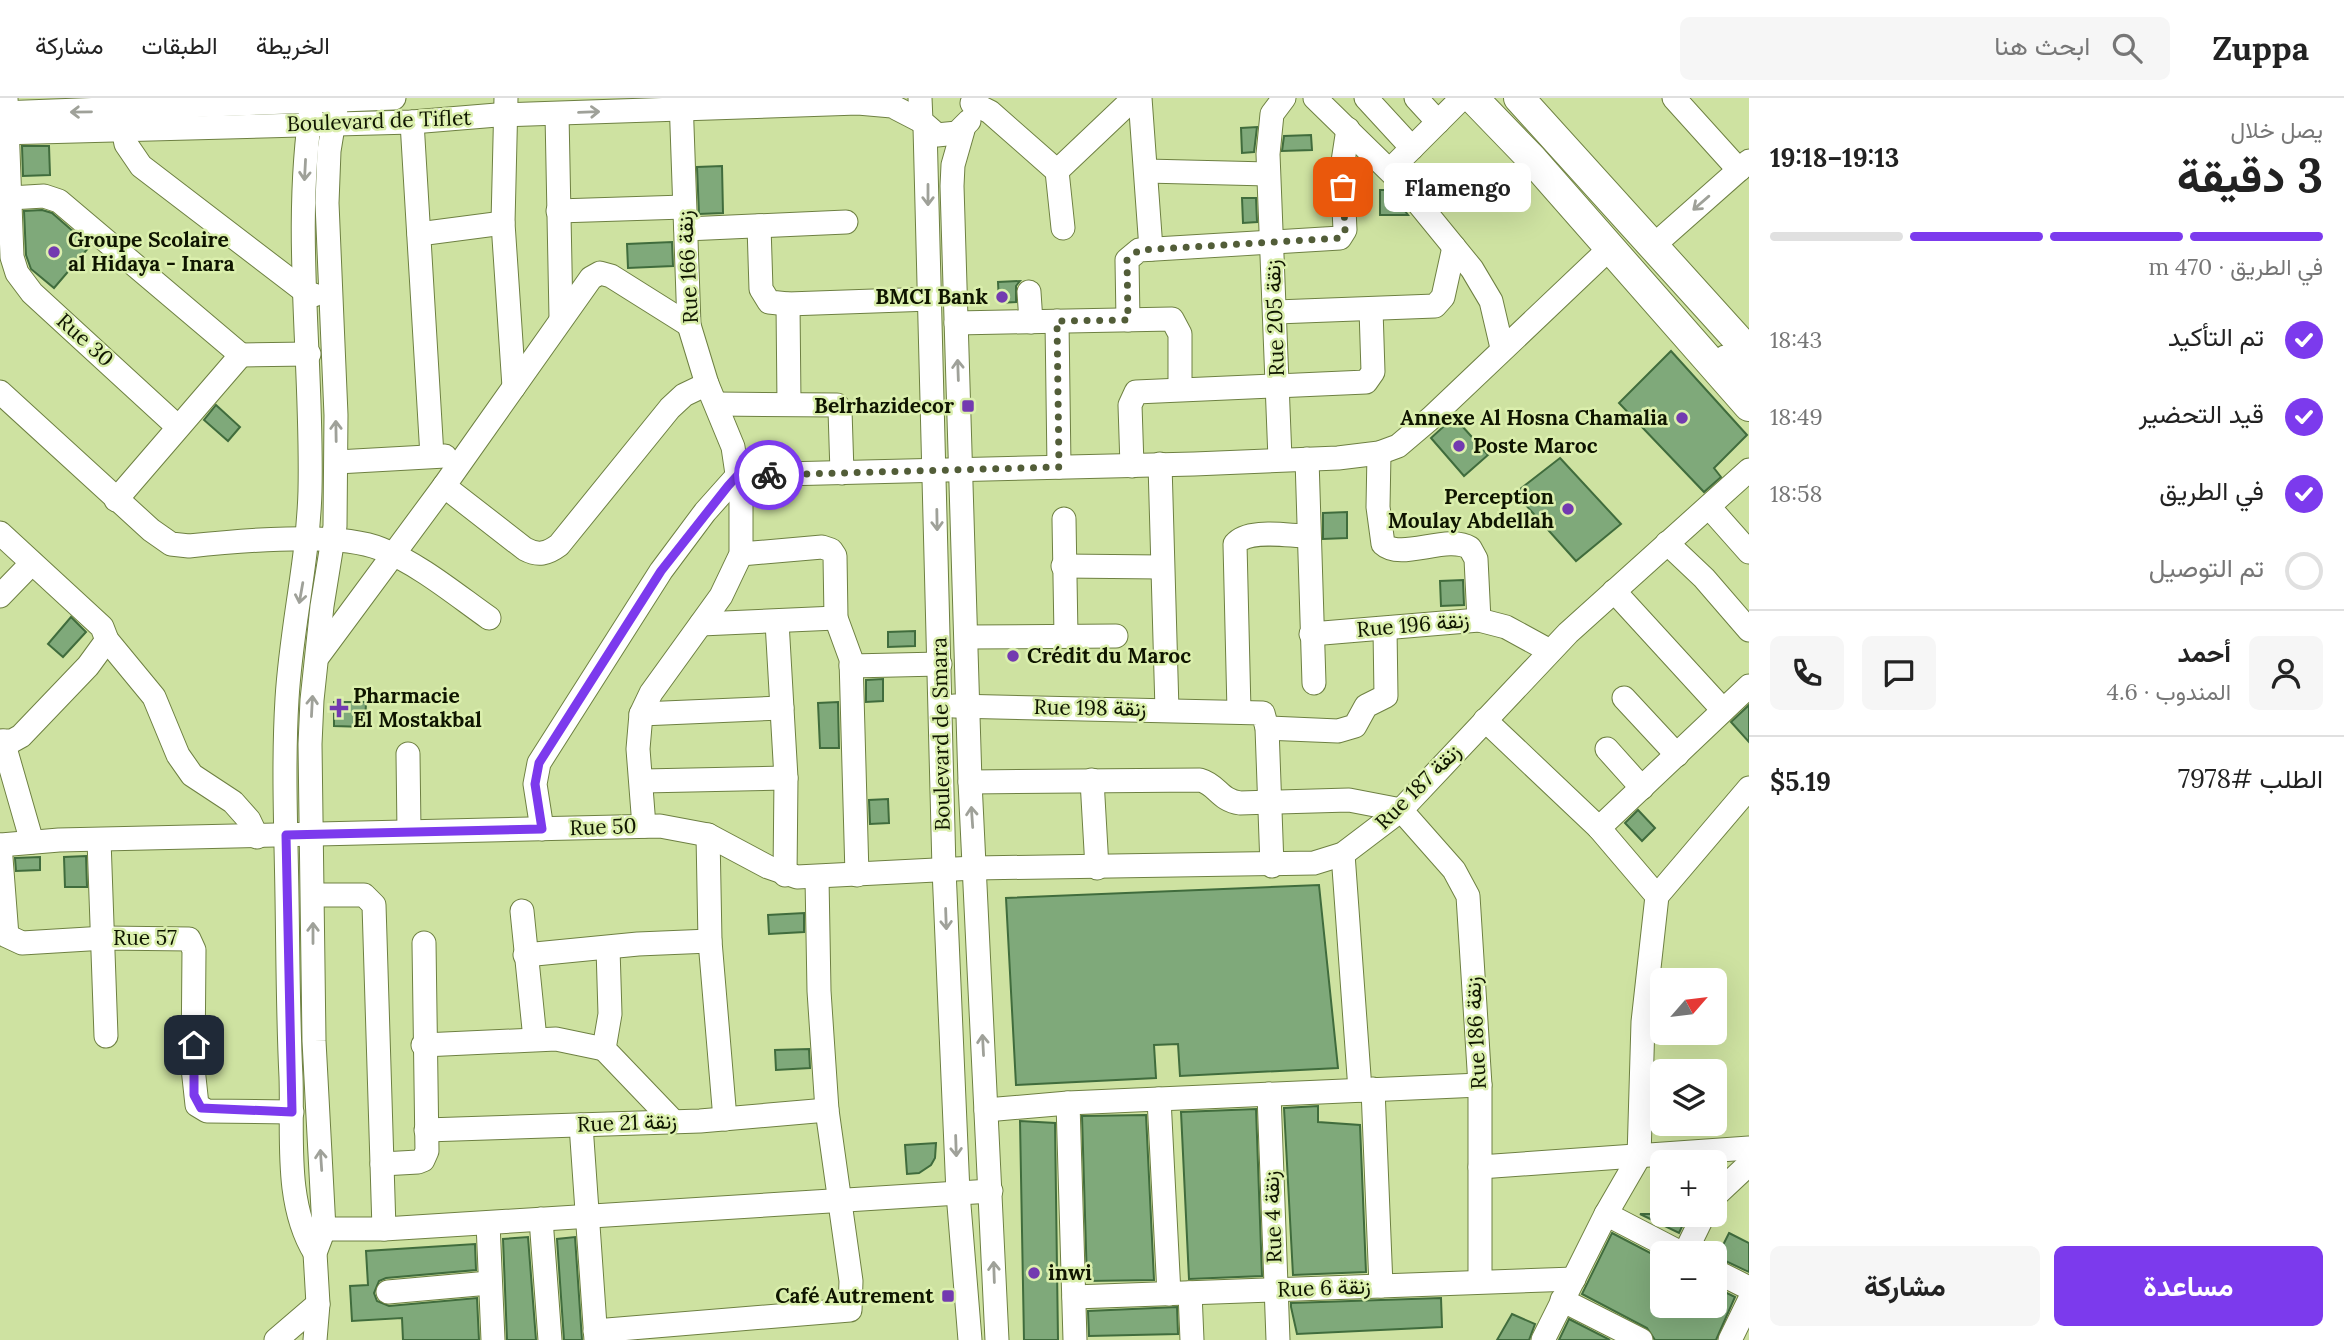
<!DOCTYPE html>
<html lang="ar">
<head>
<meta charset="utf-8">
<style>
	:root { --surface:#fff; --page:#f6f6f6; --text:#222; --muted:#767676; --line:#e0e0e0; --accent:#7c3aed }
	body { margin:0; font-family:Lora,Vazirmatn,serif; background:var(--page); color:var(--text); direction:rtl; height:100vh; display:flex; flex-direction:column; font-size:26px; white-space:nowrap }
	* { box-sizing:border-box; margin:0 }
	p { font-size:23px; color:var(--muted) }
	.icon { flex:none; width:38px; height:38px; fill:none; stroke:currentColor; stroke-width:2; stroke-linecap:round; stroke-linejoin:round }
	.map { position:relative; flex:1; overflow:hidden; direction:ltr }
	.side { display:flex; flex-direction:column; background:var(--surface); width:595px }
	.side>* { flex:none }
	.needle { width:46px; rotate:62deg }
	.controls { position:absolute; left:1650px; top:870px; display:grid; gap:14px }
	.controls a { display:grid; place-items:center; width:77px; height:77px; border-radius:10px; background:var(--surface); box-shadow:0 7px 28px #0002; font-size:35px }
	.pin { position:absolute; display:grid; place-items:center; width:60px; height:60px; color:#fff; margin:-30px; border-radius:14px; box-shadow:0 4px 10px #0006 }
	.courier { position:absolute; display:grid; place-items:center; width:70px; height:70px; margin:-35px; border:5px solid #7c3aed; border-radius:50%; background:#fff; color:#222; box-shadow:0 2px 9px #0007 }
	.bubble { position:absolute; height:49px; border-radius:10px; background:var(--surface); box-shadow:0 7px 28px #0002; font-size:23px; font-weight:700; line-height:49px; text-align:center; direction:rtl }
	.headline em { font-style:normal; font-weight:700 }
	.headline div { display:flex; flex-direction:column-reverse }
	.headline { display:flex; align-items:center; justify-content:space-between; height:119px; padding:0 21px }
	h1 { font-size:46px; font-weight:700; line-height:52px }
	.bar { display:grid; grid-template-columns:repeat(4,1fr); gap:10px 7px; align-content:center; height:84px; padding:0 21px }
	.bar i { height:9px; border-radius:5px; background:var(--line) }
	.bar .current { background:var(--accent) }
	.bar p { grid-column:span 4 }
	.line { display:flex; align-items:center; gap:18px; padding:0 21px; border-top:2px solid var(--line) }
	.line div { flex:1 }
	.round { display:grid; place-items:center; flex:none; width:74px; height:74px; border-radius:10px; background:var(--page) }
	ol { padding:0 21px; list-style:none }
	li { display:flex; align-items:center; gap:21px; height:77px }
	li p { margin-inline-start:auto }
	li .icon { padding:7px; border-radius:50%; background:var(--accent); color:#fff; stroke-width:4 }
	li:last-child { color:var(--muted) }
	li i { width:38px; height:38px; border:4px solid var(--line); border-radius:50% }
	.cta { display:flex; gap:14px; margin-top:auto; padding:14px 21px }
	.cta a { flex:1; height:80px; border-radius:10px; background:var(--accent); color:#fff; font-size:28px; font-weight:700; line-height:80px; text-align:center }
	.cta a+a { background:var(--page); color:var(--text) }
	header { display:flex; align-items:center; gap:42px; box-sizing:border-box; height:98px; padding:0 35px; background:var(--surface); border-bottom:2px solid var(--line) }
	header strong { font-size:33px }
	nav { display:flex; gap:38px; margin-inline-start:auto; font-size:24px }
	.search { width:490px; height:63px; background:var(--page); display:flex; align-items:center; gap:18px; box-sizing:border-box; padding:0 24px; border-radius:10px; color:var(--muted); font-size:26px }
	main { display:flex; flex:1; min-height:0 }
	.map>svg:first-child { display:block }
	.building { fill:#7fa97a; stroke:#406c3d; stroke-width:2 }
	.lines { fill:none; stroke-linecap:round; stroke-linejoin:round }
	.minor-casing { stroke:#6e8042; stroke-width:25 }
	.major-casing { stroke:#6e8042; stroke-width:32 }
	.minor { stroke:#fff; stroke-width:23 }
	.major { stroke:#fff; stroke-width:30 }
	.oneway { stroke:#9fa199 }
	.done { stroke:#525d38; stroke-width:7; stroke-dasharray:0 12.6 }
	.route { stroke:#7c3aed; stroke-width:9 }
	.poi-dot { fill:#733ab0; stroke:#dbefad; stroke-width:2.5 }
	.labels { text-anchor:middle; stroke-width:5; stroke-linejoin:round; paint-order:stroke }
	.street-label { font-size:21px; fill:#0f1500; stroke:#dbefad }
	.poi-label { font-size:21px; font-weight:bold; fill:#0f1500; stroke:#dbefad; text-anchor:start }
</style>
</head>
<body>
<header>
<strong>Zuppa</strong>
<div class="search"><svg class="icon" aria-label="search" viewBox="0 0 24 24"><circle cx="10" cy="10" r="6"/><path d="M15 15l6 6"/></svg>ابحث هنا</div>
<nav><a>الخريطة</a><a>الطبقات</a><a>مشاركة</a></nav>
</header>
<main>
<section class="side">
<div class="headline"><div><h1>3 دقيقة</h1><p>يصل خلال</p></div><em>19:13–19:18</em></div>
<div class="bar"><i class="current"></i><i class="current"></i><i class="current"></i><i></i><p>في الطريق · 470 m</p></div>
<ol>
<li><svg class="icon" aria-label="check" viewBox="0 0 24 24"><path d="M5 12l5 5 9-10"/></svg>تم التأكيد<p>18:43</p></li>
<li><svg class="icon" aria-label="check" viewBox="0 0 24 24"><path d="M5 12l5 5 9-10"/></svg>قيد التحضير<p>18:49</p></li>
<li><svg class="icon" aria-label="check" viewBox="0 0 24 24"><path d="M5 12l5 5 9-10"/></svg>في الطريق<p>18:58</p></li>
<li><i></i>تم التوصيل</li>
</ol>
<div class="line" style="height:126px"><a class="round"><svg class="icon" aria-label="person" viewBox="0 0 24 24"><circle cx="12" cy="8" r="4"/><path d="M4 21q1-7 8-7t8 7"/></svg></a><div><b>أحمد</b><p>المندوب · 4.6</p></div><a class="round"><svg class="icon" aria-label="chat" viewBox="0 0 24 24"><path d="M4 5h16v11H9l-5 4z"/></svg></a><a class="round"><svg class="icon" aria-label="phone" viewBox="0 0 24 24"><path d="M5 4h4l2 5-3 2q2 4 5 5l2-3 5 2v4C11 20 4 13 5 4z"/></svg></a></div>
<div class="line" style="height:91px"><div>الطلب #7978</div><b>$5.19</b></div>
<div class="cta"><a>مساعدة</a><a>مشاركة</a></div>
</section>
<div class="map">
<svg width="1749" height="1242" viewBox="0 0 1749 1242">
	<rect width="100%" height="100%" fill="#cee2a1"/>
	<g class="building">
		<path d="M1257,29L1254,54L1242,55L1241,30Z"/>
		<path d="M1311,37L1312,52L1282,53L1284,38Z"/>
		<path d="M22,48H49L50,77L23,78Z"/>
		<path d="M722,68L723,115L699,116L697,69Z"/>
		<path d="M1380,92H1389L1408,117H1380Z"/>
		<path d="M1242,100H1256L1257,124L1243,125Z"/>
		<path d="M42,112L52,115L90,148L54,190L31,171L26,157L24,113Z"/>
		<path d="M672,144L673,168L628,170L627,146Z"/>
		<path d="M1020,183L1016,188V204L999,205L998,184Z"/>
		<path d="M1671,253L1747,337L1714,370L1721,379L1704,394L1619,305Z"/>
		<path d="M216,307L240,329L228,343L204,322Z"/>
		<path d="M1454,319L1488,357L1464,378L1431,340Z"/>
		<path d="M1560,360L1621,426L1576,463L1515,395Z"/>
		<path d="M1347,414V440L1323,441V415Z"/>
		<path d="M1463,482L1464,507L1441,508L1440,483Z"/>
		<path d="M71,519L86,534L63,559L48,546Z"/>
		<path d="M915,533V548L888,549V534Z"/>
		<path d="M883,581V603L866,604V582Z"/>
		<path d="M334,604H366L365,629L334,628Z"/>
		<path d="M838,604L839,650H820L818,605Z"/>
		<path d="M1749,607V644L1731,624Z"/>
		<path d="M888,701L889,725L870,726L869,702Z"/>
		<path d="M1638,712L1655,730L1642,743L1625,725Z"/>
		<path d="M86,758L87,789H65L64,759Z"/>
		<path d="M40,759V772L16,773L15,760Z"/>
		<path d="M1319,787L1338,970L1180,978L1178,946L1154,947L1156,980L1016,987L1006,800Z"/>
		<path d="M804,815V834L769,836L768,817Z"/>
		<path d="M809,951L810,970L776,972L775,952Z"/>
		<path d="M1318,1008V1024L1360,1027L1366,1174L1293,1177L1284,1010Z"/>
		<path d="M1256,1011L1262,1178L1189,1181L1181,1014Z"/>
		<path d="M1146,1017L1154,1182L1087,1183L1082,1018Z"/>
		<path d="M1020,1023L1055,1025L1058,1242H1024Z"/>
		<path d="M936,1045L935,1060L931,1067L919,1075L907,1076L905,1047Z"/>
		<path d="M1640,1116H1688L1679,1135Z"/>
		<path d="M1612,1135L1662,1161V1208H1715V1189L1735,1199L1716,1242H1655L1647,1230L1582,1196Z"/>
		<path d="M1729,1135L1749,1145V1174L1717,1159Z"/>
		<path d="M528,1139L536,1242H507L503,1141Z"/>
		<path d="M575,1139L582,1242H564L557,1141Z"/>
		<path d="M475,1146L476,1172L386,1180L379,1183L374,1195L377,1203L389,1208L477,1200L479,1242H403L402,1220L352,1223L350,1188L368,1187L366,1153Z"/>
		<path d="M1441,1200L1442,1229L1297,1236L1291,1209V1205Z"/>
		<path d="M1177,1209L1178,1236L1089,1238L1088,1213Z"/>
		<path d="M1512,1216L1535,1226L1529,1242H1497Z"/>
		<path d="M1569,1221L1610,1242H1559Z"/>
	</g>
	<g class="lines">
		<defs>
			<g id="minor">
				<path d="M6,0L12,159L17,175L32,195L178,329"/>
				<path d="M506,0L503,125L514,289"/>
				<path d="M920,0L921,23L937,37L957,35L969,23"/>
				<path d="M1140,0L1151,151"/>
				<path d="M1315,0L1401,84L1472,171L1491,203L1502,250"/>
				<path d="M1366,0L1412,50"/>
				<path d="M1416,0L1438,24"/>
				<path d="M1674,0L1739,72"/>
				<path d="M312,5C292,132 313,265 310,393C308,464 291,531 287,601C283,667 286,733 287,799C288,859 288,919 291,979C293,1036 284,1105 315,1155"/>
				<path d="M972,5L990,14L1057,73"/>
				<path d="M0,15L394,0"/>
				<path d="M557,16L561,219"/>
				<path d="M120,17L126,46L141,68L307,195L314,197"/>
				<path d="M412,24L432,358"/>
				<path d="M925,29L944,771L958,1095L970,1242"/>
				<path d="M963,32L953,67L952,88L970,684L997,1242"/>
				<path d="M0,35L412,24L497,17L858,5L892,8L921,23"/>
				<path d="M1390,72L1462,0"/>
				<path d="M1146,73L1268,76"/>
				<path d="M10,100L44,98L59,103L241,257"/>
				<path d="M558,113L684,109"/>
				<path d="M759,128L761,191L769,204L788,206L931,201"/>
				<path d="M1063,130L1057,73L1134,0"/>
				<path d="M686,131L846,124"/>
				<path d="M419,136L503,125"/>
				<path d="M1653,148L1749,63"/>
				<path d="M1029,194L1031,224"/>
				<path d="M788,206L789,306"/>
				<path d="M1276,214L1435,208L1443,199L1454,149"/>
				<path d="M1128,222L1127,162L1139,152L1340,140L1345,132L1342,70L1348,31"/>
				<path d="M1057,223L1059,369"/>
				<path d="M956,225L1172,221L1180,236V290"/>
				<path d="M241,257L309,256"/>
				<path d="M1725,259L1749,285"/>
				<path d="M0,294L151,432L171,446L189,448C236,443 338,433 381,451C419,466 455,496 489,520"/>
				<path d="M716,306L837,307L840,312L842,375"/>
				<path d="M1379,355L1378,409L1383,446C1401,463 1447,436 1470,450L1476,461L1479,522"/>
				<path d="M1280,361L1268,56L1272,16L1284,0"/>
				<path d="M1307,361L1314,585"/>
				<path d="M337,364L445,358"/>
				<path d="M1160,366L1167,612"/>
				<path d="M1132,368L1130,307L1136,294L1366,284L1373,274L1371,211"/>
				<path d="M444,388L525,451C538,458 547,456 559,447L670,310L684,297L707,286"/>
				<path d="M116,402L241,257"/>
				<path d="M1709,409L1749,454"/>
				<path d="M1064,421L1066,538"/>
				<path d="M0,435L102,529L107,542L154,599L178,657L192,677L233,704L249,722L257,739"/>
				<path d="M1667,445L1704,480L1749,532"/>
				<path d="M741,456L822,449L831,452L835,458L836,520L851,561L857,777"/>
				<path d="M1063,468L1161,469"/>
				<path d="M1614,493L1723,612"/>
				<path d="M0,498L32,465"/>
				<path d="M777,524L786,680L785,777"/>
				<path d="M701,526L836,520"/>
				<path d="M1311,536L1479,522L1506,529L1550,553"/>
				<path d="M968,539L1116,538"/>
				<path d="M319,557L444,388L591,180L600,175L611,178L689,227"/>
				<path d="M851,568L940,566"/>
				<path d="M1624,600L1677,657"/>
				<path d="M954,608L1263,615L1267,630L1272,768"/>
				<path d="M1239,613L1235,446C1248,430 1288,438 1307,438"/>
				<path d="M641,616L782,610"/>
				<path d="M1485,622L1599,730L1657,798"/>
				<path d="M1267,630L1338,633L1355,628L1366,608L1386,598L1385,531"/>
				<path d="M0,643H12L21,638L88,568L107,542"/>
				<path d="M3,643L32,744"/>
				<path d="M1607,651L1642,690"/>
				<path d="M408,656L409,733"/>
				<path d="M1092,682L1097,770"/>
				<path d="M643,683L786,680"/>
				<path d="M970,684L1200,682C1218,687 1219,702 1240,705L1349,702L1401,712L1454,772L1468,798L1480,987V1183"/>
				<path d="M644,728L638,651L641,616L651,595L721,498L741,456V403L733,349L707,286L689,227L681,0"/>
				<path d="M1599,730L1749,588"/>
				<path d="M542,731L535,686L539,665L661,473L705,414L738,377L1194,366L1338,360L1379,355L1398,348L1431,320L1609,151"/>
				<path d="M708,737L710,843L725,1021"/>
				<path d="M99,742L106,938"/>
				<path d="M0,747L59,742L660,728L708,737L768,769L797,779L975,770L1314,765L1343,756L1401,712L1568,535L1749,372"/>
				<path d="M0,747L7,838L22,845L105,840L189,841L194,852L193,970L197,1007L207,1013L292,1014"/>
				<path d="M1343,756L1360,992"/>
				<path d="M313,797H364L374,807L384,1131"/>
				<path d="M522,813L535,941"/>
				<path d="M608,850L610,916L604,951L673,1023"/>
				<path d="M525,857L638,846L710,843"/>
				<path d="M423,947L556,941L604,951"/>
				<path d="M1373,991L1381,1188"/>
				<path d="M1269,996L1278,1242"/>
				<path d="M1159,1001L1169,1196"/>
				<path d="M1068,1005L1075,1242"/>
				<path d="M986,1012L1068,1005L1480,987"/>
				<path d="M581,1027L596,1242"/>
				<path d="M426,1032L700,1023L827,1012"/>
				<path d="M382,1066L418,1064L423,1062L427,1053L424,845"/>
				<path d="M1480,1069L1749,1050"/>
				<path d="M1715,1098L1749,1066"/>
				<path d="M1606,1116L1681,1155"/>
				<path d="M541,1121L550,1242"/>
				<path d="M488,1125L493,1242"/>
				<path d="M311,1131H384L991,1093"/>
				<path d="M1685,1155L1704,1116"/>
				<path d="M1715,1173L1749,1190"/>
				<path d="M388,1194L489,1185"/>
				<path d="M1190,1195L1192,1242"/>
				<path d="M1074,1199L1574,1181"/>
				<path d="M1562,1202L1641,1242"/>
				<path d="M595,1233L850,1212L851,1183L827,1012L819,893L817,780"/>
				<path d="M276,1242L318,1206"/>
				<path d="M315,1242L318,1206L315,1155L324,1131L314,943L310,646L312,602L322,508L335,428L336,317L327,105L329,53L337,4"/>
				<path d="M1543,1242L1606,1116L1639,1059L1643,924L1657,798L1749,690"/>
				<path d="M1730,1242L1749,1203"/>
			</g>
			<g id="major">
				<path d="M1473,0L1531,60L1749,308"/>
				<path d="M1519,0L1749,254"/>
			</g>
		</defs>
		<use href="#minor" class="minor-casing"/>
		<use href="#major" class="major-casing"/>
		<use href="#minor" class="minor"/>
		<use href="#major" class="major"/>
	</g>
	<defs><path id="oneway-shaft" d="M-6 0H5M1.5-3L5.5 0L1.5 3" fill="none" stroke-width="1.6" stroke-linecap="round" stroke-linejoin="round" transform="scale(1.75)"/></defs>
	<g class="oneway">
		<use href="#oneway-shaft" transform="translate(81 14) rotate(179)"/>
		<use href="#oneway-shaft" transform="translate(589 14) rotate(-2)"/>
		<use href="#oneway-shaft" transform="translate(305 72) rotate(93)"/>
		<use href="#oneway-shaft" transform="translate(928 97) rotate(90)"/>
		<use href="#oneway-shaft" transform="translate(1701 105) rotate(139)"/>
		<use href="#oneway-shaft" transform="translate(958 272) rotate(-92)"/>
		<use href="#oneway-shaft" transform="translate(336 333) rotate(-91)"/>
		<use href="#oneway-shaft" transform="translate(937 422) rotate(89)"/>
		<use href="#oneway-shaft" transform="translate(301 495) rotate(100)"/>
		<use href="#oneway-shaft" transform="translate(312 608) rotate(-87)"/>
		<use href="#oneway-shaft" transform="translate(972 719) rotate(-94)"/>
		<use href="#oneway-shaft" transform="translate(946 821) rotate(88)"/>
		<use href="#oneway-shaft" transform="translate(313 835) rotate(-90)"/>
		<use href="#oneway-shaft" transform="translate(983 947) rotate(-93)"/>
		<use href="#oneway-shaft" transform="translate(956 1048) rotate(88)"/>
		<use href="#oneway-shaft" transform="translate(321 1062) rotate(-94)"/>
		<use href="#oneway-shaft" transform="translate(994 1174) rotate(-92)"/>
	</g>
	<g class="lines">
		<path class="done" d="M769,377L1059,369L1057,223L1128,222L1127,162L1139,152L1340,140L1345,132L1343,89"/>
		<path class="route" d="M194,947V997L201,1010L292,1014L286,737L542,731L535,686L539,665L661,473L728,388L738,377H769"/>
	</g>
	<g class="poi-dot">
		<circle cx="54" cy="154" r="7"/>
		<circle cx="1002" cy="199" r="7"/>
		<rect x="961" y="301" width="14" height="14" rx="3.5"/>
		<circle cx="1682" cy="320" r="7"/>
		<circle cx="1459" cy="348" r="7"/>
		<circle cx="1568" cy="411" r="7"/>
		<circle cx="1013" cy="558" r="7"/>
		<path d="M335.5 599.5h7v7h7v7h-7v7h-7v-7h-7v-7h7z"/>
		<circle cx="1034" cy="1175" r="7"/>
		<rect x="941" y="1191" width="14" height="14" rx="3.5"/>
	</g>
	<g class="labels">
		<g class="street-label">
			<text transform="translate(379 23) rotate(-2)" y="7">Boulevard de Tiflet</text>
			<text transform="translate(688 169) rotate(-93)" y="7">Rue 166 زنقة</text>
			<text transform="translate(1275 220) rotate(-92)" y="7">Rue 205 زنقة</text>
			<text transform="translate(85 242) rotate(42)" y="7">Rue 30</text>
			<text transform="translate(1413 527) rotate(-5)" y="7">Rue 196 زنقة</text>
			<text transform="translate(1090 610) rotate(1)" y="7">Rue 198 زنقة</text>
			<text transform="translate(941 636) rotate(-91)" y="7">Boulevard de Smara</text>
			<text transform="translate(1418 689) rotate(-45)" y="7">Rue 187 زنقة</text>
			<text transform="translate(603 729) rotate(-2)" y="7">Rue 50</text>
			<text x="145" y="847">Rue 57</text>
			<text transform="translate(1476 935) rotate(-93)" y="7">Rue 186 زنقة</text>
			<text transform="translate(627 1025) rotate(-2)" y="7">Rue 21 زنقة</text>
			<text transform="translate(1273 1119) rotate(-92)" y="7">Rue 4 زنقة</text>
			<text transform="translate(1324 1190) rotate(-2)" y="7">Rue 6 زنقة</text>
		</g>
		<g class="poi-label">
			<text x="68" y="149">Groupe Scolaire<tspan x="68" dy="24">al Hidaya - Inara</tspan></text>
			<text x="988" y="206" text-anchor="end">BMCI Bank</text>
			<text x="954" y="315" text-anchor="end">Belrhazidecor</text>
			<text x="1668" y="327" text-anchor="end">Annexe Al Hosna Chamalia</text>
			<text x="1473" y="355">Poste Maroc</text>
			<text x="1554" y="406" text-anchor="end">Perception<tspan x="1554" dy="24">Moulay Abdellah</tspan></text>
			<text x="1027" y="565">Crédit du Maroc</text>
			<text x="353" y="605">Pharmacie<tspan x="353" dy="24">El Mostakbal</tspan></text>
			<text x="1048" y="1182">inwi</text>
			<text x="934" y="1205" text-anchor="end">Café Autrement</text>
		</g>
	</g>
</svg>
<div class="controls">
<a><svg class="needle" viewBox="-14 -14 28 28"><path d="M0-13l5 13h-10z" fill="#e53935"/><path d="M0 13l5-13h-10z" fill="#767676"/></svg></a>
<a><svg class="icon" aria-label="layers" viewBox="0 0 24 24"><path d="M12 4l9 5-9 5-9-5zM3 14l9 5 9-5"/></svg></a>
<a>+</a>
<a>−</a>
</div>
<div class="pin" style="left:1343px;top:89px;background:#ea580c"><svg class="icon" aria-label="bag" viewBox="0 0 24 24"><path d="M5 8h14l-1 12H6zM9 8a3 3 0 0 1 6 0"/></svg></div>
<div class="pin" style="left:194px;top:947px;background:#1f2937"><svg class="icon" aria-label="home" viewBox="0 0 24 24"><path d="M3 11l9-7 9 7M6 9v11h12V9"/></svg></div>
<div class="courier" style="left:769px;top:377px"><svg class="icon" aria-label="bike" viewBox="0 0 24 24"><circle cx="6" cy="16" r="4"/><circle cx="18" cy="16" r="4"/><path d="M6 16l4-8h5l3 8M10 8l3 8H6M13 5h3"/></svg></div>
<div class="bubble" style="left:1384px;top:65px;width:147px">Flamengo</div>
</div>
</main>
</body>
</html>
